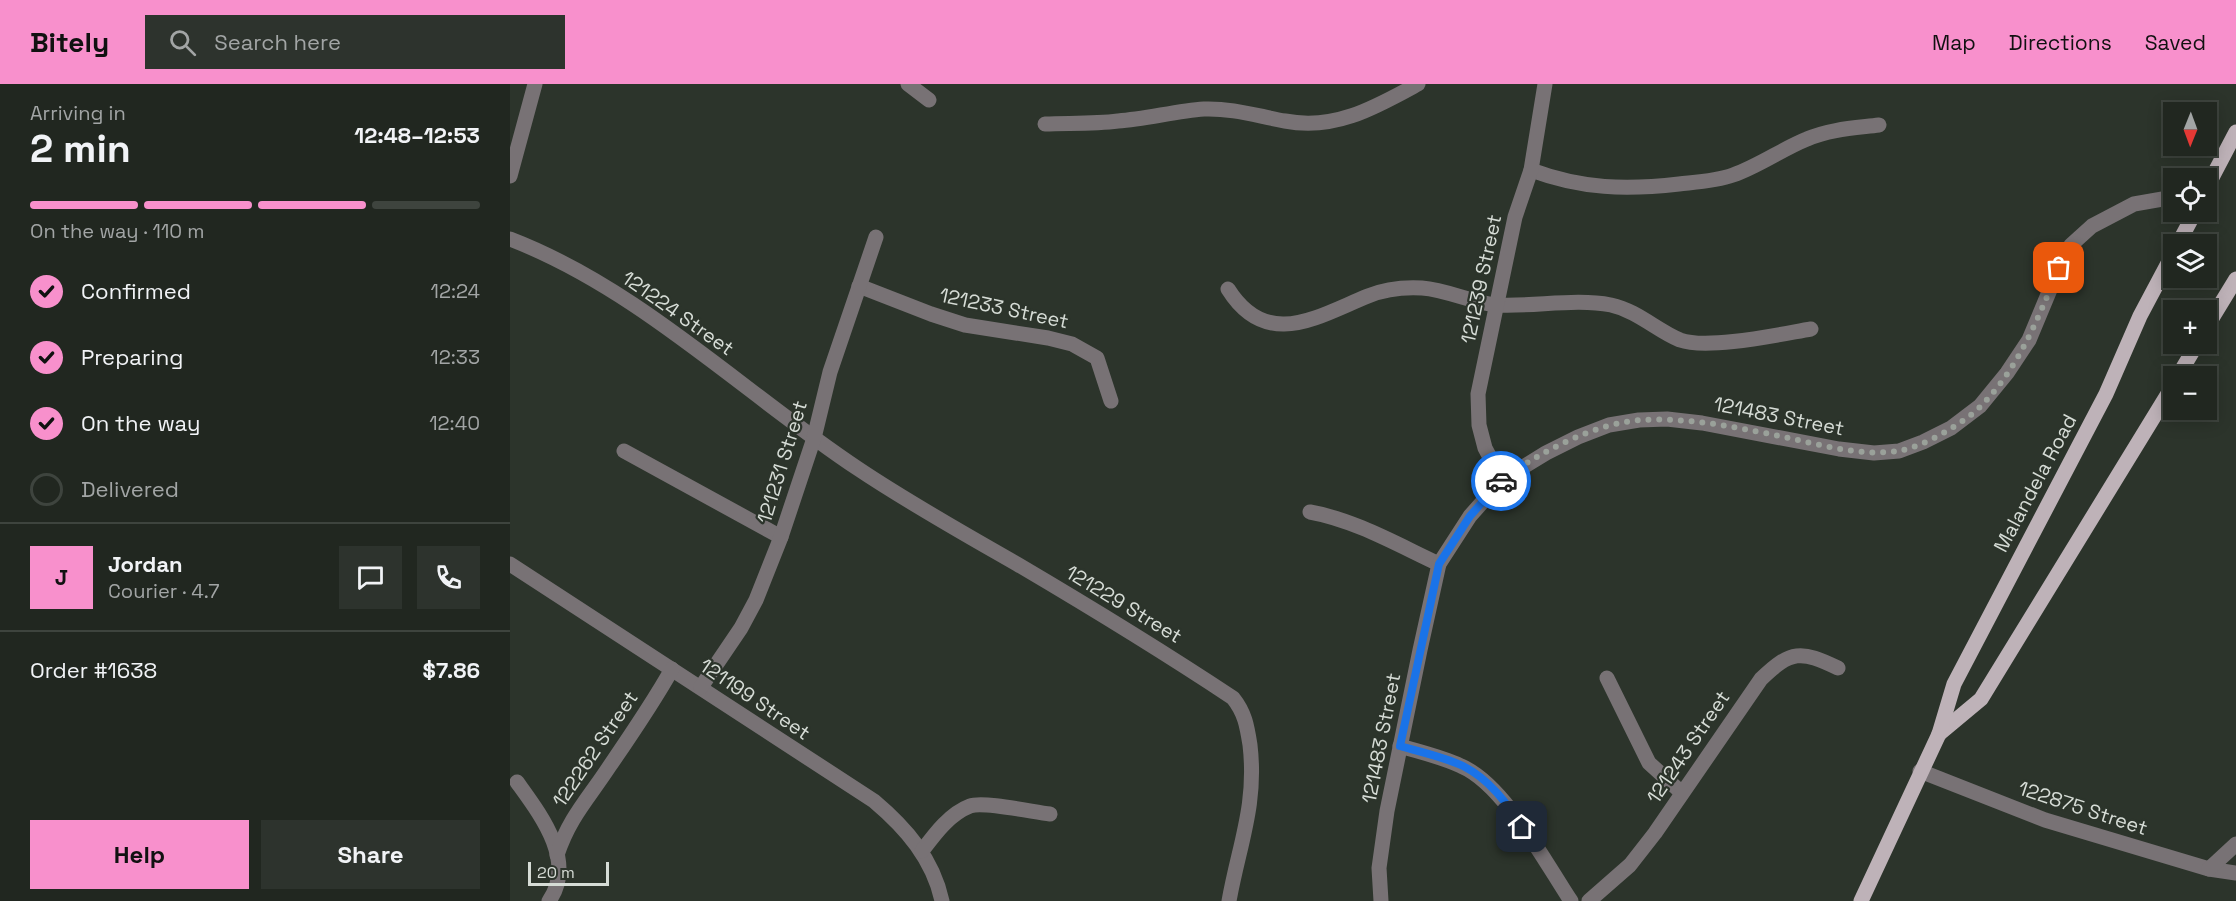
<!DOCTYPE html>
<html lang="en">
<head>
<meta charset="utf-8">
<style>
	:root { --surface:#212720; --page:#2d332d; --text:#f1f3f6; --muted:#a2a5a5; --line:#3e443e; --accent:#f890cc }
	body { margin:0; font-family:"Space Grotesk",sans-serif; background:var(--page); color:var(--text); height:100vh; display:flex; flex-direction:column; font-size:22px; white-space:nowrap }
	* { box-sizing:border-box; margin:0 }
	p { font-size:20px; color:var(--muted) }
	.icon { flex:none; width:33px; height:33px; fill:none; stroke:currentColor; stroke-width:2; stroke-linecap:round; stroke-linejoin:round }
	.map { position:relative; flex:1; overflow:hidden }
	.side { display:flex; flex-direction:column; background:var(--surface); width:510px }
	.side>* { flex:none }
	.needle { width:39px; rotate:181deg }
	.tools { position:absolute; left:1653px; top:18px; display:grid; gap:12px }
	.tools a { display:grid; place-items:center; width:54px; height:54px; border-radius:0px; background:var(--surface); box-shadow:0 3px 15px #0003,0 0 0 2px var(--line); font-size:30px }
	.scale { position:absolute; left:18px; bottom:15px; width:81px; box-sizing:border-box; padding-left:6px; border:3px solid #d6dcd6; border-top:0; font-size:16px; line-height:21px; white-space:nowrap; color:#d6dcd6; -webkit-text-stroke:4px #2c342b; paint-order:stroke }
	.pin { position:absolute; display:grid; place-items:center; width:51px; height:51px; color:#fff; margin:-26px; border-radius:12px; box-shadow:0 3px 9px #0006 }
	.courier { position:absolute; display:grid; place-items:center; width:60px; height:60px; margin:-30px; border:4px solid #1a73e8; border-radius:50%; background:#fff; color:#222; box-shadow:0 2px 8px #0007 }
	.summary em { font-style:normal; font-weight:700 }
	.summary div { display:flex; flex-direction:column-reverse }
	.summary { display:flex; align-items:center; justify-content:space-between; height:102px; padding:0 30px }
	h1 { font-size:39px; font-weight:700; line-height:45px }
	.bar { display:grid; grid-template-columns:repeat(4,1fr); gap:9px 6px; align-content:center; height:72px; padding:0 30px }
	.bar i { height:8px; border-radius:4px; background:var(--line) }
	.bar .active { background:var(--accent) }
	.bar p { grid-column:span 4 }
	.line { display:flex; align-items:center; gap:15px; padding:0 30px; border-top:2px solid var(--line) }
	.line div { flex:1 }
	.round { display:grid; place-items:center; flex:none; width:63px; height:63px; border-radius:0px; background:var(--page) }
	ol { padding:0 30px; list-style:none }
	li { display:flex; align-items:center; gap:18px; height:66px }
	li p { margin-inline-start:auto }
	li .icon { padding:6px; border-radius:50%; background:var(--accent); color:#111; stroke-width:4 }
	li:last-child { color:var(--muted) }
	li i { width:33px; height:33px; border:3px solid var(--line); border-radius:50% }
	.primary-button { display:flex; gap:12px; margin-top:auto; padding:12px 30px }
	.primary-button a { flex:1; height:69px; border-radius:0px; background:var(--accent); color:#111; font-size:24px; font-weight:700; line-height:69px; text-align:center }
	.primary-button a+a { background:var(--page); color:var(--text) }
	header { display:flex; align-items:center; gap:36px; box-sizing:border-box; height:84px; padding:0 30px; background:var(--accent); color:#111 }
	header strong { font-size:28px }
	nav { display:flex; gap:33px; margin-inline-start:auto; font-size:21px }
	.search { width:420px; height:54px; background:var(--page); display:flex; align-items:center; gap:15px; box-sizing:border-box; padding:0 21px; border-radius:0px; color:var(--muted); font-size:22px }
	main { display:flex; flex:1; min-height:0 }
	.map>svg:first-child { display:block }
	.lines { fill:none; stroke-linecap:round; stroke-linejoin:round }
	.minor { stroke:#787275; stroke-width:15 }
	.major { stroke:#beb2b8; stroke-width:15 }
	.done { stroke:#9aa19a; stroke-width:6; stroke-dasharray:0 10.8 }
	.route { stroke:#1a73e8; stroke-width:8 }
	.labels { text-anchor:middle; stroke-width:4.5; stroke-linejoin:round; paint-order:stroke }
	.street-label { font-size:20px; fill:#d6dcd6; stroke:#2c342b }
</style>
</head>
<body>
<header>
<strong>Bitely</strong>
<div class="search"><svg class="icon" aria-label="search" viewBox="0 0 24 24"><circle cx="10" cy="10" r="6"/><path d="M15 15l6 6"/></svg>Search here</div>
<nav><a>Map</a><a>Directions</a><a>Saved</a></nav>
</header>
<main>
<section class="side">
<div class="summary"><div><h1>2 min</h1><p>Arriving in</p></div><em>12:48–12:53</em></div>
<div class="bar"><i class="active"></i><i class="active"></i><i class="active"></i><i></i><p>On the way · 110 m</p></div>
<ol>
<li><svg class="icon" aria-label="check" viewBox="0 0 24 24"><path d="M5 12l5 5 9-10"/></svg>Confirmed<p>12:24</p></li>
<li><svg class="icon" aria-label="check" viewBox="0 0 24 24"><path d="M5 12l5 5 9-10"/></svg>Preparing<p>12:33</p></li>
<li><svg class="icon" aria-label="check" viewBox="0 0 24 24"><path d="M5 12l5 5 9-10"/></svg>On the way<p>12:40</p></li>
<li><i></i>Delivered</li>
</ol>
<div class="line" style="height:108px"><b class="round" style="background:var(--accent);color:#111">J</b><div><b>Jordan</b><p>Courier · 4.7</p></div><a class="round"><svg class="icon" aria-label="chat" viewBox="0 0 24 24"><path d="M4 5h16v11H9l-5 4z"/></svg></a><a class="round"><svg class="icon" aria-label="phone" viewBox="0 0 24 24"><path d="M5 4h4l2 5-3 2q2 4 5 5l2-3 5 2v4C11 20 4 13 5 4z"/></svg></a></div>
<div class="line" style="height:78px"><div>Order #1638</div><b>$7.86</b></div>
<div class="primary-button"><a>Help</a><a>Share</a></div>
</section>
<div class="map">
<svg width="1726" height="817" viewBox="0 0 1726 817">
	<rect width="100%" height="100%" fill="#2c342b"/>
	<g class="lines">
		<g class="minor">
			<path d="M398,0L419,16"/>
			<path d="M535,40C559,39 584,40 608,37C636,35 666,27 694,25C722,24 747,32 775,37C825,47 866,23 908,0"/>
			<path d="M1021,86C1072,105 1116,106 1169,100C1187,98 1206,97 1223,91C1249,82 1272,65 1297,55C1320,45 1345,44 1369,41"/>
			<path d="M0,92L25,0"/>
			<path d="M0,155C128,204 234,309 347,384C399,419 453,449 507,480C580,523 652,567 723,614C735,629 737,642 740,661C747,721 729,761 719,817"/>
			<path d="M349,202L421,230L455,241L538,254L562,260L587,274L601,317"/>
			<path d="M718,205C757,267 808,232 858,212C875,205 894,203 912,204C938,206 962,219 987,221C1025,223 1065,214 1101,221C1128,227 1146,246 1170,256C1198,266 1271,250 1301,245"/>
			<path d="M114,367L271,453"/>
			<path d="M992,396L975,364L969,341L968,310L1005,133L1021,86L1035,0"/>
			<path d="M800,428C845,436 888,461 929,480"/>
			<path d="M0,480L364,717C396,744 423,775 432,817"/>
			<path d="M1097,594L1139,679L1172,709"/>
			<path d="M191,603L231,544L246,516L271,453L304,354L320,288L366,153"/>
			<path d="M890,662C910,668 932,673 951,682C994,700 1035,778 1061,817"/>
			<path d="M1410,687L1535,736L1699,785L1726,789"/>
			<path d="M7,698C30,730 67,777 39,817"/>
			<path d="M412,767C424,751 439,730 460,722C473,717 523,728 540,730"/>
			<path d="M47,771C59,734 78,715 99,683C121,651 143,619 162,585"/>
			<path d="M1699,785L1726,760"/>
			<path d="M871,817L869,784L877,727L910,566L929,480L960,432L992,396L1036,369L1068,353L1099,341L1129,336L1157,335L1192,339L1329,365L1364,369L1389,367L1413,358L1441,344L1470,322L1497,289L1519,256L1549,184L1561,161L1582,142L1624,120L1664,113"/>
			<path d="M1079,817L1120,781L1145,749L1251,595C1281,566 1291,566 1328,584"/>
		</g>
		<g class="major">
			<path d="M1696,105L1726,48"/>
			<path d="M1668,160L1685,128"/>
			<path d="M1696,244L1726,195"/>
			<path d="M1668,292L1687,260"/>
			<path d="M1429,650L1471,615L1664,300"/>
			<path d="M1351,817L1429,650L1444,600L1596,310L1630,232L1664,168"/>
		</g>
	</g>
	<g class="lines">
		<path class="done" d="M991,397C1027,369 1085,339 1131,336C1182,333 1235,345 1284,355C1318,363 1353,372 1388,367C1413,363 1453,340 1471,322C1510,282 1528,234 1549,184"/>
		<path class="route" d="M991,397L960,432L929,480L890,662C910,668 934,673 953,682C979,695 997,719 1012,743"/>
	</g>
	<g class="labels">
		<g class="street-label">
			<text transform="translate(971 195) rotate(-78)" y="7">121239 Street</text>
			<text transform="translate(494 224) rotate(12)" y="7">121233 Street</text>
			<text transform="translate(168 229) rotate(35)" y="7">121224 Street</text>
			<text transform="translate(1269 332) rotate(11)" y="7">121483 Street</text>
			<text transform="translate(272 378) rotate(-73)" y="7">121231 Street</text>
			<text transform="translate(1525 399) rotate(-62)" y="7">Malandela Road</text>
			<text transform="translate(614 520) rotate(31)" y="7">121229 Street</text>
			<text transform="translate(245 615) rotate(34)" y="7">121199 Street</text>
			<text transform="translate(871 654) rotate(-79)" y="7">121483 Street</text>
			<text transform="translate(1178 663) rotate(-56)" y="7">121243 Street</text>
			<text transform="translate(85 665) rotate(-56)" y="7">122262 Street</text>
			<text transform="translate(1573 724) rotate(18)" y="7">122875 Street</text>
		</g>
	</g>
</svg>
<div class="tools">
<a><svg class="needle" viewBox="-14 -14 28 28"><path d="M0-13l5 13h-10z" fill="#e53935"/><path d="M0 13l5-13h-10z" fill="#a2a5a5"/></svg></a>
<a><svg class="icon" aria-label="locate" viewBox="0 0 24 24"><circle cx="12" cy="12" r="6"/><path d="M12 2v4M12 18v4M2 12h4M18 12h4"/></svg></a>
<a><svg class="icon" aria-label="layers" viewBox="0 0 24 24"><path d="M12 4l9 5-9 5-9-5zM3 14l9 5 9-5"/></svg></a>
<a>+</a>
<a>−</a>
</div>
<div class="scale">20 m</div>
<div class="pin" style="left:1549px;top:184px;background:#ea580c"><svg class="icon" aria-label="bag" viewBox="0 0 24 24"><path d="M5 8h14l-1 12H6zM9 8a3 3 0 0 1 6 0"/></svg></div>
<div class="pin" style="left:1012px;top:743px;background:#1f2937"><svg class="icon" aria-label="home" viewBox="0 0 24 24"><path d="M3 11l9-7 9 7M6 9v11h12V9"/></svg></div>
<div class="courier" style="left:991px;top:397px"><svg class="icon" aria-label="car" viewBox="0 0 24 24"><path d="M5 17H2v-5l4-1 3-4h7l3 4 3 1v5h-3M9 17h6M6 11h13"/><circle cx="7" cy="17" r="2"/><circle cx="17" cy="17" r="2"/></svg></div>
</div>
</main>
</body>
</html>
